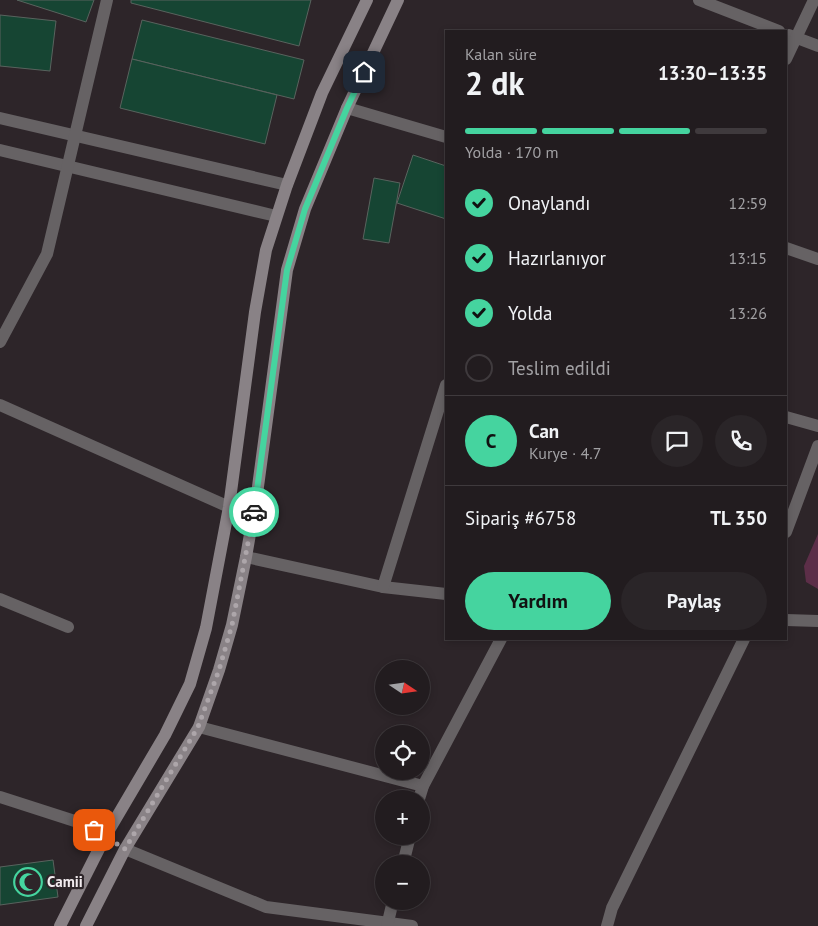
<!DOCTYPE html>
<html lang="tr">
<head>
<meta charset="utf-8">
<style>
	:root { --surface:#221c1f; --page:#2a2528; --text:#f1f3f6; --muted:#a2a1a4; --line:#3f3a3d; --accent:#45d49f }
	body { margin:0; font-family:"PT Sans",sans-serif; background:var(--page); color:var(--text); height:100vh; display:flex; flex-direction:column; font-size:19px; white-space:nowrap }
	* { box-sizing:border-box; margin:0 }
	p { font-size:16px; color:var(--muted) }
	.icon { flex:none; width:28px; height:28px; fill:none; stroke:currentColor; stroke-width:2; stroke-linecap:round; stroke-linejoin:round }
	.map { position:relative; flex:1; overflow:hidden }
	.drawer { position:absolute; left:445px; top:30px; width:342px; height:610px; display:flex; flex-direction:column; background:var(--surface); border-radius:0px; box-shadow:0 2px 8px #0003,0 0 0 1px var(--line) }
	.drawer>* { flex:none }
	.needle { width:32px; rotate:103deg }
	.fabs { position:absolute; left:375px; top:660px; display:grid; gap:10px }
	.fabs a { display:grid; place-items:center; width:55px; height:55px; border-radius:50%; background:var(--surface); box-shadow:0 2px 8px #0003,0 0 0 1px var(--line); font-size:25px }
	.pin { position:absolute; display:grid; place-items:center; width:42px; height:42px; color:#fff; margin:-21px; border-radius:10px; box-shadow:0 2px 8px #0006 }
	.courier { position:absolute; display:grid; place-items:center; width:50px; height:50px; margin:-25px; border:4px solid #45d49f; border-radius:50%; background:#fff; color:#222; box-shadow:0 1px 6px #0007 }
	.overview em { font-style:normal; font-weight:700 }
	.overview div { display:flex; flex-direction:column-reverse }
	.overview { display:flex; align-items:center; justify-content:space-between; height:85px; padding:0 20px }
	h1 { font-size:32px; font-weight:700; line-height:38px }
	.bar { display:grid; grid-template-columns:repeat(4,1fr); gap:8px 5px; align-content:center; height:60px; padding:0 20px }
	.bar i { height:6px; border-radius:4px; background:var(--line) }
	.bar .active { background:var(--accent) }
	.bar p { grid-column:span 4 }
	.line { display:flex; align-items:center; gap:12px; padding:0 20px; border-top:1px solid var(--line) }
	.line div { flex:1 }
	.round { display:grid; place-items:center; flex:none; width:52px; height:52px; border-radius:26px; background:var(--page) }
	ol { padding:0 20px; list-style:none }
	li { display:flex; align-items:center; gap:15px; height:55px }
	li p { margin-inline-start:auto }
	li .icon { padding:5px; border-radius:50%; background:var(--accent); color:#111; stroke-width:4 }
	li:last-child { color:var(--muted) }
	li i { width:28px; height:28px; border:2px solid var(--line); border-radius:50% }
	.cta { display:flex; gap:10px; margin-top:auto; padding:10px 20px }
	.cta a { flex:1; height:58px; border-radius:30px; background:var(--accent); color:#111; font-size:20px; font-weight:700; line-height:58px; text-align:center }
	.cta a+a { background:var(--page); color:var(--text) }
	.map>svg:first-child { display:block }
	.green { fill:#5c2e48 }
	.building { fill:#164533; stroke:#59635e }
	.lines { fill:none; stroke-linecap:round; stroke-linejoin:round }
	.street { stroke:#666264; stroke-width:12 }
	.secondary { stroke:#898286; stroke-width:12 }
	.done { stroke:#ada6aa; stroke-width:5; stroke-dasharray:0 9 }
	.route { stroke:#45d49f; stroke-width:6 }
	.labels { text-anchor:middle; stroke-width:4.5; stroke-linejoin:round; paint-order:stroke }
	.poi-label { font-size:15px; font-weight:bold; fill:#f2ecef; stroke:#2d2529; text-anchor:start }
</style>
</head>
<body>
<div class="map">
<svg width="818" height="926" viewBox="0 0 818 926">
	<rect width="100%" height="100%" fill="#2d2529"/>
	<path class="green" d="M818,534V589L806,582L804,566Z"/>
	<g class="building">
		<path d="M17,0H94L86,22Z"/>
		<path d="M131,0H311L299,46L131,3Z"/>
		<path d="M0,15L56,21L50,71L0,66Z"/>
		<path d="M142,20L304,60L294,99L132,59Z"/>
		<path d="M132,59L277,95L265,144L120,108Z"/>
		<path d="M413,155L446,166V219L397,203Z"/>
		<path d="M374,178L400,183L389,243L363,239Z"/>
		<path d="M53,860L58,897L0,905V867Z"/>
	</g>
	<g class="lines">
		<g class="street">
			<path d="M699,0L779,31"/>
			<path d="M789,35L818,46"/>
			<path d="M786,59L814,0"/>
			<path d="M347,108L446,137"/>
			<path d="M0,118L287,185"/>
			<path d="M0,150L276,216"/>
			<path d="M786,248L818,259"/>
			<path d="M0,342L47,254L107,0"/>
			<path d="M0,405L229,507"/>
			<path d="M786,417L818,426"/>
			<path d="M786,532L818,446"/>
			<path d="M246,557L383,587L446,594"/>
			<path d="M383,587L446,385"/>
			<path d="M0,599L68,627"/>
			<path d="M786,620L818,621"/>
			<path d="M199,727L423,786"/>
			<path d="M0,797L84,824L105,837"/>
			<path d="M419,799L423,786L501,639"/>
			<path d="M125,849L266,907L412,926"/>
			<path d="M403,864L410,836"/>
			<path d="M387,926L393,901"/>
			<path d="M607,926L612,908L744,639"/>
		</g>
		<g class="secondary">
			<path d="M60,926L105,837L165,735L190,684L206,628L229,507L255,312L266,250L287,185L322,93L367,0"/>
			<path d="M86,926L125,849L199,727L219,670L232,625L246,557L257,494L287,270L305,209L347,108L398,0"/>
		</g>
	</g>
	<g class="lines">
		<path class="done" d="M94,830L125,849L198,727L219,670L232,625L254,512"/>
		<path class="route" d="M254,512L287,270L305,209L347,108L364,72"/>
	</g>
	<defs>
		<symbol id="mosque-ring" viewBox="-11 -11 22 22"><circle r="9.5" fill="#2d2529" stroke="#45d49f" stroke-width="1.5"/><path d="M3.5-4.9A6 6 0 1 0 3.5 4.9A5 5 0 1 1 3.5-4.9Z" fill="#45d49f"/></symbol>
	</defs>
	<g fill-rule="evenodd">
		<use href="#mosque-ring" x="12" y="866" width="32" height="32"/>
	</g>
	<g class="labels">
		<g class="poi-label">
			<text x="47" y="887">Camii</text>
		</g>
	</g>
</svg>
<div class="fabs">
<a><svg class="needle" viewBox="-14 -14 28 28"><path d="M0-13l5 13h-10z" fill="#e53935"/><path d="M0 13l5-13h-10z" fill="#a2a1a4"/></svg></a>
<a><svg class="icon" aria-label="locate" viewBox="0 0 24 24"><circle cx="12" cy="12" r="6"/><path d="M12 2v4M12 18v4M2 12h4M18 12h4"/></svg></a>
<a>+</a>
<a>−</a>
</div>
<div class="pin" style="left:94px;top:830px;background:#ea580c"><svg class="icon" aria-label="bag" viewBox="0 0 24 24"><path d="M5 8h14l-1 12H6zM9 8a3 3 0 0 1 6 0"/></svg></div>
<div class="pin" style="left:364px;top:72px;background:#1f2937"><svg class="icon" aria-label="home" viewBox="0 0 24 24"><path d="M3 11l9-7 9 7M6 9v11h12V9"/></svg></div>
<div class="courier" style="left:254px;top:512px"><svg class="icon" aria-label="car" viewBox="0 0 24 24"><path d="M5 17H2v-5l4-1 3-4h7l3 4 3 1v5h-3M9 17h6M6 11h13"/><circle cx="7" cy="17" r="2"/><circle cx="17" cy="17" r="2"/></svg></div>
<section class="drawer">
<div class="overview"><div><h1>2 dk</h1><p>Kalan süre</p></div><em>13:30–13:35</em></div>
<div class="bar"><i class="active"></i><i class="active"></i><i class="active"></i><i></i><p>Yolda · 170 m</p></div>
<ol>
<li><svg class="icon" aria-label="check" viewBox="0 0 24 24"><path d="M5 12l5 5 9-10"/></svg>Onaylandı<p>12:59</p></li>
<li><svg class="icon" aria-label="check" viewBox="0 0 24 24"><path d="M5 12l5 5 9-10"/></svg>Hazırlanıyor<p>13:15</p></li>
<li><svg class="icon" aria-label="check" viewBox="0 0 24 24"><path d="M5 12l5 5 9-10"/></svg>Yolda<p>13:26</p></li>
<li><i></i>Teslim edildi</li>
</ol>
<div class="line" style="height:90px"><b class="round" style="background:var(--accent);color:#111">C</b><div><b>Can</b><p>Kurye · 4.7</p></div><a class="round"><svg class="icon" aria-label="chat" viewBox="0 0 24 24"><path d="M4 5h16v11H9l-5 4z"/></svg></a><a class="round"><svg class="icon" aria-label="phone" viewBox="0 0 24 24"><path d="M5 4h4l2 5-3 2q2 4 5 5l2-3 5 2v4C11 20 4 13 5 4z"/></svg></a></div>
<div class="line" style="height:65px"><div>Sipariş #6758</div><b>TL 350</b></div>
<div class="cta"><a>Yardım</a><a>Paylaş</a></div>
</section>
</div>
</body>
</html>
